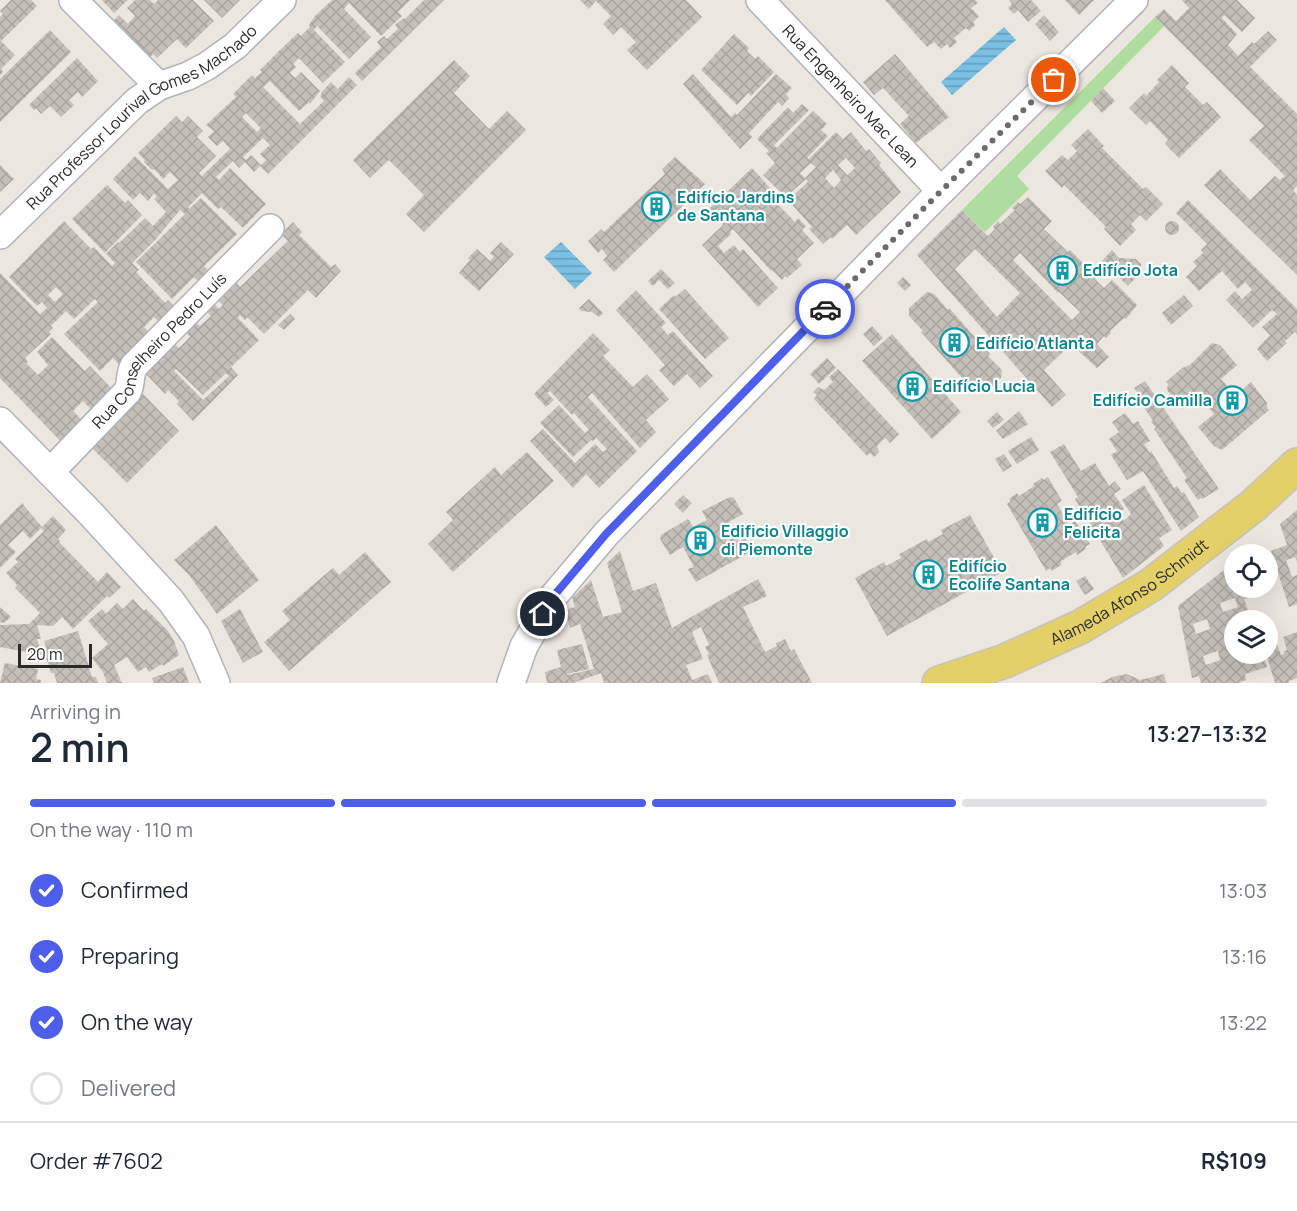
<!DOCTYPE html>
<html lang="en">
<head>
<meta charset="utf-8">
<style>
	:root { --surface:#fff; --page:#f6f6f7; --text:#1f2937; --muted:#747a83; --line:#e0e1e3; --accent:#4c5eea }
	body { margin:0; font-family:Manrope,sans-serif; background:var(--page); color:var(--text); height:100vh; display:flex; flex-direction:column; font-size:22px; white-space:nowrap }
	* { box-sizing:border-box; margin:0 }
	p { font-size:20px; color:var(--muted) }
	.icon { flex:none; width:33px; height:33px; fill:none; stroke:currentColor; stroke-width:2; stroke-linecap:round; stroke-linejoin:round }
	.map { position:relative; height:683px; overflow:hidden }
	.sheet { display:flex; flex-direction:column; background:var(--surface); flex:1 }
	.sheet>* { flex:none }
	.buttons { position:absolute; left:1224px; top:544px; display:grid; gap:12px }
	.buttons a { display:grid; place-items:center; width:54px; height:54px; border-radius:50%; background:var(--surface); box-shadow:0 6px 24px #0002; font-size:30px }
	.scale { position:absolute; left:18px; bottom:15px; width:74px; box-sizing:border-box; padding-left:6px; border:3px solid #2a2a2a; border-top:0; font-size:16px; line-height:21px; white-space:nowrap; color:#2a2a2a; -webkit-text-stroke:4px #fff; paint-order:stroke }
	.pin { position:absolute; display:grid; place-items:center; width:51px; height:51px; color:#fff; margin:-26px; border:3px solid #fff; border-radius:50%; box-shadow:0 2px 6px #0007 }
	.courier { position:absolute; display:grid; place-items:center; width:60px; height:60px; margin:-30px; border:4px solid #4c5eea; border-radius:50%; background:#fff; color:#222; box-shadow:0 2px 8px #0007 }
	.overview em { font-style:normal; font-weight:600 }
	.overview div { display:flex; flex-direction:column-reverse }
	.overview { display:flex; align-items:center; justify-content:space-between; height:102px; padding:0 30px }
	h1 { font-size:39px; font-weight:600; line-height:45px }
	.bar { display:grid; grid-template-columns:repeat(4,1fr); gap:9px 6px; align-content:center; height:72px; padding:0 30px }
	.bar i { height:8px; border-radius:4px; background:var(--line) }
	.bar .on { background:var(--accent) }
	.bar p { grid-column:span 4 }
	.line { display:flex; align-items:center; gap:15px; padding:0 30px; border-top:2px solid var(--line) }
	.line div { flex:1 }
	ol { padding:0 30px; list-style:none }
	li { display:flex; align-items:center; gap:18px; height:66px }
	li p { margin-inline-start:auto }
	li .icon { padding:6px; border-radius:50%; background:var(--accent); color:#fff; stroke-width:4 }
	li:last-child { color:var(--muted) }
	li i { width:33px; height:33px; border:3px solid var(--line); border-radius:50% }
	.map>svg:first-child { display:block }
	.grass { fill:#afdd9f }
	.water { fill:url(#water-rules) }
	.building { fill:url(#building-cross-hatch); fill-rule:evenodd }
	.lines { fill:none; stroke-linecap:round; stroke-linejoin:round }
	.minor-casing { stroke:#b1b3bd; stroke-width:30 }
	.major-casing { stroke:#c3c3c3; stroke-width:36 }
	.minor { stroke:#fff; stroke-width:27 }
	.major { stroke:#e4d069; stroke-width:33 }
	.done { stroke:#6e6c69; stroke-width:6; stroke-dasharray:0 10.8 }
	.route { stroke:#4c5eea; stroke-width:8 }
	.labels { text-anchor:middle; stroke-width:4.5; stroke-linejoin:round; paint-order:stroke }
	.street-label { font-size:16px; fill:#2a2a2a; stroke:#fff }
	.culture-label { font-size:16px; font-weight:bold; fill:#0d838f; stroke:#fff; text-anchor:start }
</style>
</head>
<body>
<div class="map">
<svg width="1297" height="683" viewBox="0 0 1297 683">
	<defs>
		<pattern id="water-rules" width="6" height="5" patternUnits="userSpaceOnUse" patternTransform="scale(1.5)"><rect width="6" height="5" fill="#7ac0e4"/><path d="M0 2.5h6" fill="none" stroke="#649cb9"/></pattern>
		<pattern id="building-cross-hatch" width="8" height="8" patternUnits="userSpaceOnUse" patternTransform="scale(1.5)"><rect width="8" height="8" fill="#c4c0b9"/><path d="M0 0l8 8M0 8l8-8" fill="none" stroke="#a9a59f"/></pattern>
	</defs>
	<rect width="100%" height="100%" fill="#ebe6de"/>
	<path class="grass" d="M1155,17L1164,26L1017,176L1029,189L985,232L962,210Z"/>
	<g class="water">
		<path d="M1004,27L1016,40L952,95L941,82Z"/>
		<path d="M561,242L592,273L575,289L544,257Z"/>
	</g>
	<g class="building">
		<path d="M11,0H31L37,6L1,41L15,55L1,69L3,72L0,75V17L3,14L0,11Z"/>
		<path d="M102,0H128L114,13Z"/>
		<path d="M135,0H150L154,4L158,0H193L214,21L186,48L177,39L157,58L153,54L150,57L114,20L119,15L128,24L135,16L127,8Z"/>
		<path d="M204,0H240L222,18Z"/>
		<path d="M332,0H410L398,12L402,16L381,36L349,3L344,9L371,37L349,59L317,26L314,30L345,62L323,83L299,58L293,64L296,67L290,73L295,78L301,72L320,91L310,104L309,102L299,111L270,81L263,87L300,124L324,101L320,96L322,94L321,93L331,82L338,89L349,77L357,85L268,174L260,166L254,172L245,162L239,168L233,161L216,177L219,180L230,168L266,204L243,228L221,207L218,209L202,193L188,207L189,209L201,198L237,234L204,266L214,276L203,286L194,277L172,299L136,262L185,214L180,210L156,239L132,263L139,270L136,272L165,303L168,300L179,311L163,326L154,317L144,327L153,336L122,367L113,358L100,371L64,334L98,302L95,299L74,319L66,311L51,326L53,328L49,332L51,334L25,358L28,362L26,363L38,375L48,365L37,352L52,337L85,371L90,366L115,392L95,413L83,401L73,411L85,423L63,444L0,378V273L40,314L47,308L42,302L37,306L9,277L64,221L91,249L94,247L112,266L115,263L106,254L118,242L119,243L145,218L153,226L166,212L154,199L157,197L154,193L148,201L140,193L133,200L113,179L135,156L168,189L178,180L170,172L163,179L154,169L152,170L144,162L145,160L138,153L176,116L182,122L188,116L203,131L197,137L216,156L199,173L202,176L230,149L223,141L217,146L208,137L214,131L206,125L236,97L233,94L252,75L255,78L262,72L260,70L280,50L298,33L301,36L310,27L309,25L315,16ZM246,113L261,128L257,132L242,117ZM263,138L270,145L260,154L266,160L261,165L251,155L246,160L243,157ZM56,287L63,294L55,302L48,295Z"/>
		<path d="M424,0H444L362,81L355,73L381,47L377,42L384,36L387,39L398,29L395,25L404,18L405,19Z"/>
		<path d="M580,0H686L702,17L647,70L627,50L636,42L621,27L613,35L603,24L611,16L596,1L589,9Z"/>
		<path d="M885,0H975L978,3L971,8L979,16L973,22L975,25L969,31L966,28L954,38L957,42L950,48L947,44L941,49L934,42L927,47Z"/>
		<path d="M1009,0H1031L1041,11L1028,22L1018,10L1014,14L1008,8L1012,4Z"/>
		<path d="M1065,0H1094L1079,15Z"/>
		<path d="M1182,0H1237L1255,18L1242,32L1224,15L1222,18L1237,34L1228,45L1238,56L1252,42L1254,44L1268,31L1277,40L1250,67L1297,114V186L1293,190L1297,195V275L1204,185L1220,169L1250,200L1275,176L1280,180L1285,176L1249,140L1264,126L1155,17L1164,9L1176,21L1189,8Z"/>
		<path d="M1044,15L1059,32L1050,41L1035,24Z"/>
		<path d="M50,30L71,52L0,122V79Z"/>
		<path d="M734,34L749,48L747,51L755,59L758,56L774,72L751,96L748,93L737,105L701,70Z"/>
		<path d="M895,54L949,117L916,143L900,124L909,116L883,88L874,95L863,82Z"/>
		<path d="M77,58L98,81L82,97L78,92L69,100L74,105L61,117L50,106L41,114L36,108L34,110L29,105Z"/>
		<path d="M454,60L470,76L454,93L489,129L507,111L526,130L424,232L406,214L424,195L389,160L370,178L353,160Z"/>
		<path d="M1172,65L1189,83L1185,87L1203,105L1207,102L1221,117L1179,158L1165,144L1168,140L1150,121L1146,125L1129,108L1144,93L1146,96L1159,82L1157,80Z"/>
		<path d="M693,74L731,117L735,113L737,115L776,74L792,88L786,94L789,98L782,106L778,102L749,133L752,137L740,149L683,84Z"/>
		<path d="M1103,88L1115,101L1102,113L1091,101Z"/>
		<path d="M802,104L809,110L774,145L777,148L813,111L827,124L821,130L828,136L807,158L809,159L836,132L843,139L851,132L866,151L869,149L881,163L879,165L901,192L856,235L847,225L832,239L831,237L823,244L809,229L812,227L788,200L808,182L806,179L786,197L763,175L775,163L766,153L769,151L757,139L788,107L793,113ZM846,158L855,168L847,175L838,165ZM811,163L816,167L805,178L800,173ZM833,170L841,180L834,188L825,178Z"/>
		<path d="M1088,129L1104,146L1102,148L1143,189L1146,187L1163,204L1146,221L1140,215L1131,224L1136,230L1120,246L1104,229L1106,227L1064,185L1062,188L1045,171L1062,155L1068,160L1077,151L1071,145Z"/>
		<path d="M675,157L705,184L614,272L603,260L607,256L602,249L598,253L588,241L601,229L604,232L665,174L662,169Z"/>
		<path d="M0,165L14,179L0,192Z"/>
		<path d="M752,168L770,188L766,192L795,222L798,218L806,226L802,230L814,243L797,259L802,265L787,278L785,276L782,280L772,270L771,271L733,229L730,232L731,234L718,246L724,253L734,245L740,252L743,249L778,288L758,307L702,245L723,225L709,209Z"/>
		<path d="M107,185L125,203L128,200L142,215L105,253L72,219Z"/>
		<path d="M1028,197L1052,221L1044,229L1068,252L1070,250L1083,263L1081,265L1104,288L1112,280L1137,305L1126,319L1124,318L1110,331L1111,333L1106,338L1104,336L1097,344L1109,357L1097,368L1071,344L1044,370L1066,395L1052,407L917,255L962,210L988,236L995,229L993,227L998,221L1000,224L1015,210L1012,208L1018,202L1020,204ZM975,249L1020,293L997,317L955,269ZM1020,253L1058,293L1059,292L1080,312L1072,320L1013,260Z"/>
		<path d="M1188,200L1297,309V335L1295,332L1285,341L1287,343L1267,361L1257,349L1270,335L1262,327L1277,314L1272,310L1253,328L1226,300L1235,291L1242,299L1252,290L1245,282L1238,289L1222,271L1199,291L1186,277L1197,266L1193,262L1203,253L1201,250L1207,244L1176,213Z"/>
		<circle cx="1172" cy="228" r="7"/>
		<path d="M293,222L302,232L299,235L331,267L335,264L341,271L316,298L308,290L264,334L247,317L245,320L240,315L238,318L259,340L231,367L238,375L193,421L177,404L179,401L168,390L165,394L144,372L173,343L179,348L190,337L185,331L194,321L200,326L211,316L205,310L213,303L219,309L223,305L216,299L235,281L240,287L288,241L281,234ZM176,369L203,395L226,373L229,376L203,400L174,371Z"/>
		<path d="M501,242L514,254L479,291L459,273L470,260L468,258L477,249L490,261L494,257L490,253Z"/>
		<path d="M1112,250L1119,258L1136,259L1141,264V272L1128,286L1102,261Z"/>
		<path d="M661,269L675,283L668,289L659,280L653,286L648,281Z"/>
		<path d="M903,277L911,285L905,291L897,283Z"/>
		<path d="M685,289L729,338L705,359L659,309L674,295L675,297Z"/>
		<path d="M636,290L666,323L661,327L668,335L673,331L713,376L700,388L687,374L674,386L659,370L665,365L616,310Z"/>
		<path d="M927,292L934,294L948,310L949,308L990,354L988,356L1002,370L1001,378L985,393L977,392L964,377L962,378L921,332L923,331L909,316V308Z"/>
		<path d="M1184,295L1193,306L1171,325L1162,313Z"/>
		<path d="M589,299L603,313L599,317L592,312L581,311L579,308Z"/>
		<path d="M290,314L295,319L284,330L278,325Z"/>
		<path d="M872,326L883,338L874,346L863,334Z"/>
		<path d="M593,333L610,350L603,356L633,387L647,374L669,399L646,420L656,432L640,448L592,393L588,397L637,451L599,488L586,474L573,488L530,441L543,429L575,463L595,444L603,452L607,449L596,438L593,441L591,440L573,457L540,423L559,405L585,433L589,430L574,413L572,415L550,391L547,393L554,400L546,407L534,394Z"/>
		<path d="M892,334L961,412L932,439L862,361Z"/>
		<path d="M1212,343L1220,345L1237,365L1221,379L1236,396L1251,382L1267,403V408L1269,410L1222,450L1214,446L1198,427L1214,414L1199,396L1183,409L1167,390L1168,384L1166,382L1182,368L1190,365Z"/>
		<path d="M827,358L836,368L819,384L810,374Z"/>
		<path d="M838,369L899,434L890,443L885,438L877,446L879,452L874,457L870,453L867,456L814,399L817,395L813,392L818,387L824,390L833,382L829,377Z"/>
		<path d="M1145,381L1219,489L1202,499L1201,498L1198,500L1184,480L1187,478L1154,429L1156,428L1151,422L1153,421L1135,394L1137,392L1134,388Z"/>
		<path d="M143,394L179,431L127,483L91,447Z"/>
		<path d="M1019,411L1028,424L1003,439L996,431Z"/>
		<path d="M997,412L1004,420L993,428L987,421Z"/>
		<path d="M1125,413L1133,424L1138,421L1150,441L1144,444L1150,453L1151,451L1174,488L1177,486L1182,493L1184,492L1199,517L1181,531L1143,471L1127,480L1111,455L1117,451L1109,439L1119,432L1112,422Z"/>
		<path d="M1031,437L1039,450L1017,464L1008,451Z"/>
		<path d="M1064,444L1081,471L1095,463L1109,486L1115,481L1121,489L1114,494L1124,509L1118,512L1124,521L1131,514L1122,500L1144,485L1172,530L1159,538L1164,546L1123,578L1075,499L1078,497L1050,452Z"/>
		<path d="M527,452L554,481L453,572L428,544L453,520L446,512L495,467L501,475Z"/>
		<path d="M1004,454L1012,466L1003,472L995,459Z"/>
		<path d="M1048,477L1062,501L1057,504L1069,525L1075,521L1090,544L1085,547L1086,549L1077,555L1076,552L1061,561V565L1052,571L1050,568L1046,571L1007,504L1011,501L1009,499L1017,493L1019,496L1034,486L1033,484L1042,478L1044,480Z"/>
		<path d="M683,495L692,503L683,513L674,504Z"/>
		<path d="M730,497L734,498L743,514L729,522L740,541L745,538L752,551L696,582L688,569L694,567L683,547L670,555L660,539L661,535L688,519L693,527L707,520L702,511Z"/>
		<path d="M22,503L42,527L30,539L23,531L8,545L16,552L0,568V525Z"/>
		<path d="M1297,510V562L1295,557L1286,560L1292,577L1297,575V604L1289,607L1271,551L1287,545L1280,524Z"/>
		<path d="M970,515L1002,572L887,636L855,578L884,562L886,566L901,558L899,554L927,539L928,542L943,534L941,530Z"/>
		<path d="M53,516L66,530L58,539L60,541L59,542L98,582L107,572L121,587L109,598L107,596L73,629L62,617L53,626L37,625L41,639H37L42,655L0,647V625L29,624L40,613L15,588L17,585L6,573L18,562L15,559L44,531L41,528Z"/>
		<path d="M216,525L259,580L217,614L189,575L174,560Z"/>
		<path d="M620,551L633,591L656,583L672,628L758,579L767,596L743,607L765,652L777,646L776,643L785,639L791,651L794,649L812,683H719L707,655L709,654L705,647L709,645L701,627L692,632L703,659L686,665L692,680L708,674L712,683H604L601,673L573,683H547L545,672L561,667L557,650L582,644L589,669L567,674V675L594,669L580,624L570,628L565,610L575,607L572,598L591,580L603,617L622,612L607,563Z"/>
		<path d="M365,552L391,582L289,671L264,642L290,620L282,611L333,568L339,575Z"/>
		<path d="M1234,562V588H1252L1255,596L1244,599L1252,621H1234V634L1230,635L1234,644V654H1263L1267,667L1245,674L1246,680L1238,683H1201L1199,676L1192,678L1178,606ZM1235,598L1238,607L1223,612L1220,603ZM1207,619L1210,629L1196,634L1193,624ZM1218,651L1220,660L1206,665L1203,656Z"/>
		<path d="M1085,576L1094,589L1085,595L1076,581Z"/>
		<path d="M133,599L144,611L146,609L168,631L174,641L179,655L163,666L162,664L149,672L146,667L138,672L127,657L114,665L122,683H107L103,672L92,658L108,644L88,621L102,609L106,614L117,603L123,609Z"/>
		<path d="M0,607L11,617L4,623L0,622Z"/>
		<path d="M240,609L263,652L243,663L221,621Z"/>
		<path d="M78,631L92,677H96L98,683H57L54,673H51L44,650H47L44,641Z"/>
		<path d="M1297,632V678L1289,681V683H1275L1266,654H1268V642L1275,639L1281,655L1284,654V651L1287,650L1283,637Z"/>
		<path d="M5,663L38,669L36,679L41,680V683H0Z"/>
		<path d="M183,667L189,683H154L152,678Z"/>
		<path d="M1127,674L1140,680L1164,674L1166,683H1101L1112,677Z"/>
	</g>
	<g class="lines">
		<defs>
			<g id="minor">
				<path d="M73,0L159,86"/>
				<path id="s1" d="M760,0L941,191"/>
				<path id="s2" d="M0,235L137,101L159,86L188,76L207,66L235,46L282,0"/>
				<path d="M0,421L91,514L171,601L196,636L216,683"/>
				<path id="s3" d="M50,472L127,392C132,384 129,374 134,366L270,228"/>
				<path d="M511,683L524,646L552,598L606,534L936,196L1134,0"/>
			</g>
			<g id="major">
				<path id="s4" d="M939,683L1005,661L1080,627L1151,585L1254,505L1297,465"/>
			</g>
		</defs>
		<use href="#minor" class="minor-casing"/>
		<use href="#major" class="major-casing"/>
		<use href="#minor" class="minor"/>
		<use href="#major" class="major"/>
	</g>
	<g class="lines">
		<path class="done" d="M825,309L936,196L1054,80"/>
		<path class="route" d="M543,614L552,598L606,534L825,309"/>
	</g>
	<defs>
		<symbol id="building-ring" viewBox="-11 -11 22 22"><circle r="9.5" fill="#fff" stroke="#0f9aa8" stroke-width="1.5"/><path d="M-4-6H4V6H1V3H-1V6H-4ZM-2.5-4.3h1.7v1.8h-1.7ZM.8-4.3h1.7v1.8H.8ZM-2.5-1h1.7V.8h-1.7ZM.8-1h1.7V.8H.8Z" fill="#0f9aa8"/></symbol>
	</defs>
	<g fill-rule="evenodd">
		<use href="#building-ring" x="640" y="190" width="33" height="33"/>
		<use href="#building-ring" x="1046" y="254" width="33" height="33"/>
		<use href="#building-ring" x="938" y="326" width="33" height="33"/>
		<use href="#building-ring" x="896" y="370" width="33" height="33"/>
		<use href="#building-ring" x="1216" y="384" width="33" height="33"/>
		<use href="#building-ring" x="1026" y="506" width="33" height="33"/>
		<use href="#building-ring" x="684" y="524" width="33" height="33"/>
		<use href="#building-ring" x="912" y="558" width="33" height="33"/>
	</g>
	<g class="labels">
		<g class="street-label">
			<text dy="6" stroke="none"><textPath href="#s1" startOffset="132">Rua Engenheiro Mac Lean</textPath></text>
			<text dy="6" stroke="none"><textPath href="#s2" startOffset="186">Rua Professor Lourival Gomes Machado</textPath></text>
			<text dy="6" stroke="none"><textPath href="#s3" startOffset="165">Rua Conselheiro Pedro Luís</textPath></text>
			<text dy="6" stroke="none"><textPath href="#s4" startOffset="212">Alameda Afonso Schmidt</textPath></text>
		</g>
		<g class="culture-label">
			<text x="677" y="203">Edifício Jardins<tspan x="677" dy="18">de Santana</tspan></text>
			<text x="1083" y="276">Edifício Jota</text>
			<text x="976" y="349">Edifício Atlanta</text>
			<text x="933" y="392">Edifício Lucia</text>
			<text x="1212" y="406" text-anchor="end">Edifício Camilla</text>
			<text x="1064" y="520">Edifício<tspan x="1064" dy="18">Felicita</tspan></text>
			<text x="721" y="537">Edificio Villaggio<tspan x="721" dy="18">di Piemonte</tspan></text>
			<text x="949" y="572">Edifício<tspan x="949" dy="18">Ecolife Santana</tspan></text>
		</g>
	</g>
</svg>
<div class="buttons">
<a><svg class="icon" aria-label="locate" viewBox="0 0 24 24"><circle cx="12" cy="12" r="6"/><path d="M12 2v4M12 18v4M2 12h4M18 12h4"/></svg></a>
<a><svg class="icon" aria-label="layers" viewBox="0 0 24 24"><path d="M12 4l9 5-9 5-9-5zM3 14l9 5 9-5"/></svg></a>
</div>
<div class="scale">20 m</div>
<div class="pin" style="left:1054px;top:80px;background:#ea580c"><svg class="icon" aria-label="bag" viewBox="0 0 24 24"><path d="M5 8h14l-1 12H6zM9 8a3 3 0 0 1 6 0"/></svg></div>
<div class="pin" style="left:543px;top:614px;background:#1f2937"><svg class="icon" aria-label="home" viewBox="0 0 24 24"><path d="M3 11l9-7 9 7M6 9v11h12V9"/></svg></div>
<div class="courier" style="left:825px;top:309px"><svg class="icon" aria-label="car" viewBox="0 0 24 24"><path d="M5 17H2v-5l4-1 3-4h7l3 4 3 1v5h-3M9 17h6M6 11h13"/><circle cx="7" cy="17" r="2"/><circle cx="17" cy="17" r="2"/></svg></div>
</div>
<section class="sheet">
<div class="overview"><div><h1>2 min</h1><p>Arriving in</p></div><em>13:27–13:32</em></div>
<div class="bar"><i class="on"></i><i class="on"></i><i class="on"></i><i></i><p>On the way · 110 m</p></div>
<ol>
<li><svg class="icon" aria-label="check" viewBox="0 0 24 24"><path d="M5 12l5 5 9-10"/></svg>Confirmed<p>13:03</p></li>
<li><svg class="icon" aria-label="check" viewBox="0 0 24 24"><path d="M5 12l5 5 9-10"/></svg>Preparing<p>13:16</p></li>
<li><svg class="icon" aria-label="check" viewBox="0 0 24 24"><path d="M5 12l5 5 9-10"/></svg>On the way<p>13:22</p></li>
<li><i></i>Delivered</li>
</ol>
<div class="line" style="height:78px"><div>Order #7602</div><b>R$109</b></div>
</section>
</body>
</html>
